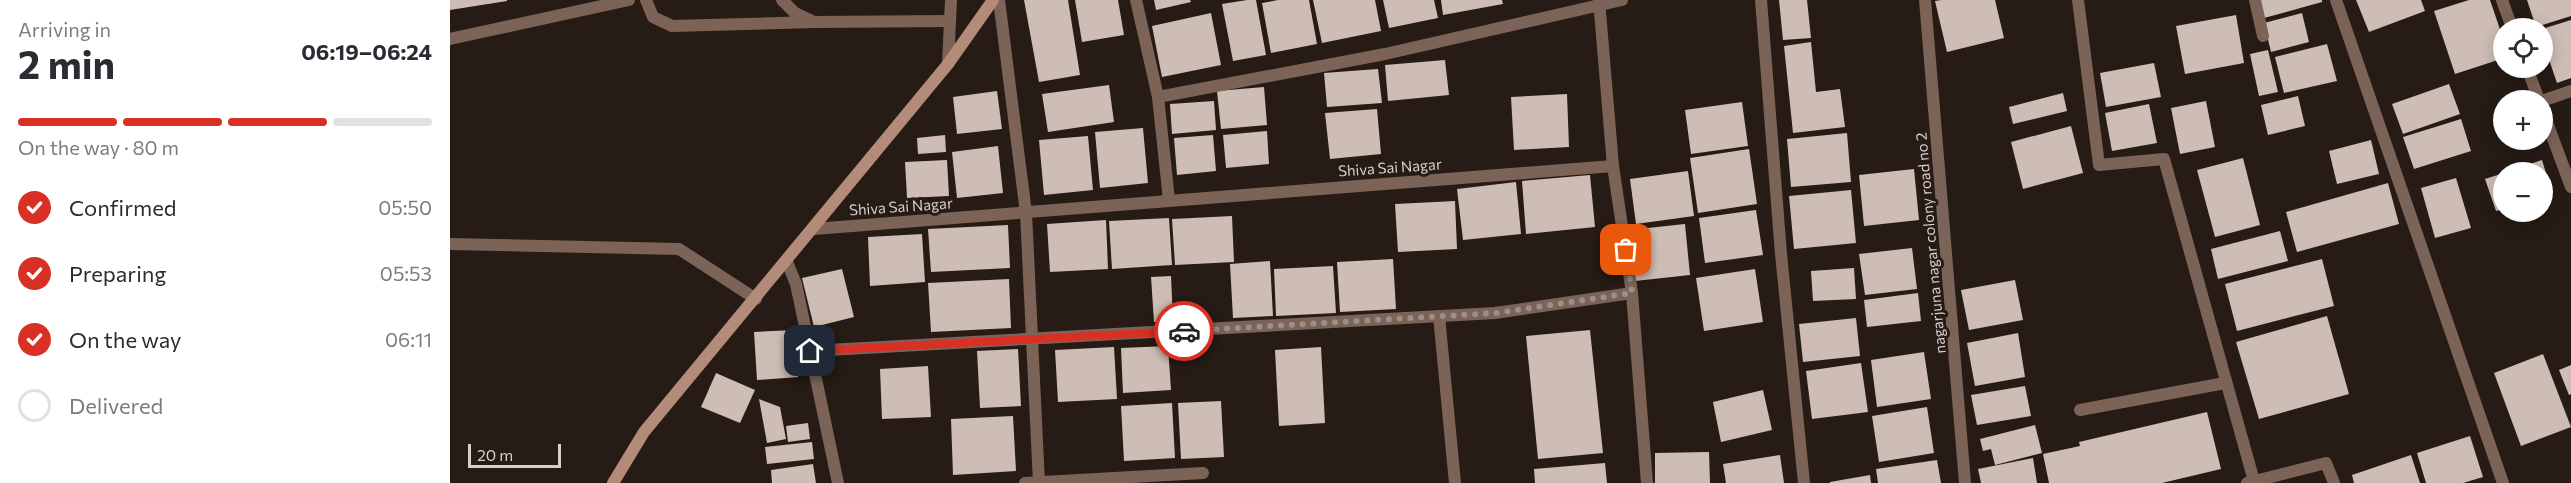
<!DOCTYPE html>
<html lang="en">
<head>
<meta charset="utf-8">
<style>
	:root { --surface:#fff; --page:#f2f2f3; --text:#2b2b33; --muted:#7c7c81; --line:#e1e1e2; --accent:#d93025 }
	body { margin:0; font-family:Commissioner,sans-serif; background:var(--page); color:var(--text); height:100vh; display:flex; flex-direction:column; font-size:22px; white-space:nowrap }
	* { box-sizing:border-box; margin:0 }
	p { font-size:20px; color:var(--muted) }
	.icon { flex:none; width:33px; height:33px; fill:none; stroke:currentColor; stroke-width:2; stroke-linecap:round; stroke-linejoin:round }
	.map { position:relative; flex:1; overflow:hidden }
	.sheet { display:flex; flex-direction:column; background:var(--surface); width:450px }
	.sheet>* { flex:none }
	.tools { position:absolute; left:2043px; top:18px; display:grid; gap:12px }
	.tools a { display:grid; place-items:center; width:60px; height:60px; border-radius:50%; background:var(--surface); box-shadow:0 3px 15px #0003; font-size:30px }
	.scale { position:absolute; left:18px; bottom:15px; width:93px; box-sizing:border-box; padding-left:6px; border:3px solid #d7cfcb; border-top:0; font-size:16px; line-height:21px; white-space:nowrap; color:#d7cfcb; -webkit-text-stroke:4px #261b15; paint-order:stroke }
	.pin { position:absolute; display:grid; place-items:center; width:51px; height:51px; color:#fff; margin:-26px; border-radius:12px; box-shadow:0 3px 9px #0006 }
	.courier { position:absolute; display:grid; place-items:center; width:60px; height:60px; margin:-30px; border:4px solid #d93025; border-radius:50%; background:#fff; color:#222; box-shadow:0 2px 8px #0007 }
	.head em { font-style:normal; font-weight:700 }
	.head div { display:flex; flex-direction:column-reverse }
	.head { display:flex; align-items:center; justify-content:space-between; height:102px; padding:0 18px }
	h1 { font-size:39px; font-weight:700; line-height:45px }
	.bar { display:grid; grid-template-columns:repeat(4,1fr); gap:9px 6px; align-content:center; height:72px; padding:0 18px }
	.bar i { height:8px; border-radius:4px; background:var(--line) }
	.bar .active { background:var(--accent) }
	.bar p { grid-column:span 4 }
	ol { padding:0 18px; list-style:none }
	li { display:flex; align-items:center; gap:18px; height:66px }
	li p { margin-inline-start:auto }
	li .icon { padding:6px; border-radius:50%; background:var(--accent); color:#fff; stroke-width:4 }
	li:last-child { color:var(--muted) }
	li i { width:33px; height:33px; border:3px solid var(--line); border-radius:50% }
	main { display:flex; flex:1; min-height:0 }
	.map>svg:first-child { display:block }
	.building { fill:#cdbdb5 }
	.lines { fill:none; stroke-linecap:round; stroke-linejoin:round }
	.lane { stroke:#7c6357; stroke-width:12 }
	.street { stroke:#7c6357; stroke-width:12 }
	.secondary { stroke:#b38b78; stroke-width:12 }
	.done { stroke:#99908b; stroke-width:6; stroke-dasharray:0 10.8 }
	.route { stroke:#d93025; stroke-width:8 }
	.labels { text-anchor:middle; stroke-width:6; stroke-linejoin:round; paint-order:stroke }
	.street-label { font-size:15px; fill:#d7cfcb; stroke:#261b15 }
</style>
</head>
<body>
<main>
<section class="sheet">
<div class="head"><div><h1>2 min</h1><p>Arriving in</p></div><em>06:19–06:24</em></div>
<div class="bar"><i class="active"></i><i class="active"></i><i class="active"></i><i></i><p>On the way · 80 m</p></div>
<ol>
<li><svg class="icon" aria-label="check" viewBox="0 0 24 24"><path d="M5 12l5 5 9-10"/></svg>Confirmed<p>05:50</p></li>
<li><svg class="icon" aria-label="check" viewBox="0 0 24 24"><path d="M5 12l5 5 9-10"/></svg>Preparing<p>05:53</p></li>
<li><svg class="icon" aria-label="check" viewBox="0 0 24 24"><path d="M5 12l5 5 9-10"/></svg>On the way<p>06:11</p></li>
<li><i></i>Delivered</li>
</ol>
</section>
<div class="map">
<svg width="2121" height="483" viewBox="0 0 2121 483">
	<rect width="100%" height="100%" fill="#261b15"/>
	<g class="building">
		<path d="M0,0H57V1L0,10Z"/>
		<path d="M574,0H618L630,75L589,82Z"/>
		<path d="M625,0H668L674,35L632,42Z"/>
		<path d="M704,0H740L741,2L706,10Z"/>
		<path d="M797,0H806L816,55L783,61L772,4Z"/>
		<path d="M828,0H859L867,44L821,53L812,3Z"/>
		<path d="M863,0H925L931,31L872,43Z"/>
		<path d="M933,0H984L988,18L939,28Z"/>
		<path d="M991,0H1052L1053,4L993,15Z"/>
		<path d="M1329,0H1357L1361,38L1333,40Z"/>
		<path d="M1491,0H1545L1554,38L1497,52L1485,1Z"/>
		<path d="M1810,0H1872V2L1814,18Z"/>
		<path d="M1906,0H1971L1975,11L1919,32Z"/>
		<path d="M2019,0H2040L2054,41V58L2005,74L1984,11Z"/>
		<path d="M2077,0H2121V16L2086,27Z"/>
		<path d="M761,13L771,65L712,77L702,26Z"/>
		<path d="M1852,13L1859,42L1821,52L1814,23Z"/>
		<path d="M1786,15L1794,63L1735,74L1726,26Z"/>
		<path d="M2121,20V78L2107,83L2092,39V29Z"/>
		<path d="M1361,42L1366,92L1390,89L1395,127L1343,133L1334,46Z"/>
		<path d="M1877,44L1887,81L1834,93L1825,57Z"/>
		<path d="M1818,50L1828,92L1809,96L1800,54Z"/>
		<path d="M995,60L999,95L938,101L935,65Z"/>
		<path d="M1704,63L1711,97L1656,107L1650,73Z"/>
		<path d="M928,69L932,103L877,107L874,73Z"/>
		<path d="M1999,84L2010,114L1953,134L1942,104Z"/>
		<path d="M659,85L664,122L598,132L592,94Z"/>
		<path d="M814,87L817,125L771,129L767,91Z"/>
		<path d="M547,91L552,129L507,134L503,97Z"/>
		<path d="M1613,93L1617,111L1563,124L1559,107Z"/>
		<path d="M1117,94L1119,147L1064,150L1061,97Z"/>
		<path d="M1848,96L1855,126L1818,135L1811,105Z"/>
		<path d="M764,101L766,130L722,134L720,104Z"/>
		<path d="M1756,101L1765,147L1730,154L1721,108Z"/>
		<path d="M1292,102L1298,146L1241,154L1235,110Z"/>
		<path d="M1699,104L1707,143L1662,151L1655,113Z"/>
		<path d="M927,109L931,154L880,159L875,113Z"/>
		<path d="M2011,119L2021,151L1964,169L1953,137Z"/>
		<path d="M1621,126L1633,173L1573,189L1561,142Z"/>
		<path d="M693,128L698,183L650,188L645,132Z"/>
		<path d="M817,131L819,164L776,168L773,135Z"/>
		<path d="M1397,133L1401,182L1341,187L1337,139Z"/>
		<path d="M495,135L496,152L468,154L467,138Z"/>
		<path d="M763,135L766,171L727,175L724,138Z"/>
		<path d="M638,136L643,190L594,195L589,140Z"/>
		<path d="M1921,140L1929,174L1887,184L1879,151Z"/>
		<path d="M548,146L553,193L507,198L502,152Z"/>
		<path d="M1299,149L1307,204L1248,213L1240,158Z"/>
		<path d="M1793,158L1810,225L1765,237L1747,170Z"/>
		<path d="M497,160L499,196L457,198L455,162Z"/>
		<path d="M2092,160L2102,193L2092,196V172H2056Z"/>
		<path d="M1464,169L1469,220L1414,226L1409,175Z"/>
		<path d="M1238,171L1244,216L1186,224L1180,179Z"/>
		<path d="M2054,173V209L2046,211L2035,179Z"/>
		<path d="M1140,175L1145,227L1076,234L1072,181Z"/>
		<path d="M2006,178L2021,228L1985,238L1971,188Z"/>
		<path d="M1066,182L1071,234L1013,240L1007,189Z"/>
		<path d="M1938,183L1949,224L1847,252L1836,212Z"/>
		<path d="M1401,190L1406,243L1344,249L1339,196Z"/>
		<path d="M1005,201L1007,249L948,252L945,204Z"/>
		<path d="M1306,210L1313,255L1255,263L1249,218Z"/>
		<path d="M782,216L784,262L725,265L722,219Z"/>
		<path d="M719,218L722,265L662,269L659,221Z"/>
		<path d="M656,220L658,269L600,272L597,224Z"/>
		<path d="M1235,224L1240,275L1185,281L1179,230Z"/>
		<path d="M558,225L560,268L481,272L478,229Z"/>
		<path d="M1830,231L1838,261L1768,279L1761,249Z"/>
		<path d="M472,234L475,282L420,286L418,237Z"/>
		<path d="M1462,248L1467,289L1415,295L1409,254Z"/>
		<path d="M943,259L946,309L890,312L887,262Z"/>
		<path d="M1872,259L1884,306L1787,331L1775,284Z"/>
		<path d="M820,261L823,316L783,318L780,264Z"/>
		<path d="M883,266L886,313L826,316L824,269Z"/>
		<path d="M1404,268L1406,299L1363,301L1361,271Z"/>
		<path d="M392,269L404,317L364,327L352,278Z"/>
		<path d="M1305,269L1313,322L1254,331L1246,278Z"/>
		<path d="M721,276L723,321L704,322L701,277Z"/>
		<path d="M559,279L561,328L481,332L478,283Z"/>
		<path d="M1565,280L1573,320L1519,330L1511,290Z"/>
		<path d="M1468,293L1471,321L1417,327L1414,300Z"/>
		<path d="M1877,316L1899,394L1809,419L1786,342Z"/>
		<path d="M1406,318L1410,356L1353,362L1349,324Z"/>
		<path d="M345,330L348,377L307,380L304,332Z"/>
		<path d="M1140,330L1153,453L1088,459L1076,336Z"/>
		<path d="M1568,333L1575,377L1525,386L1517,343Z"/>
		<path d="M718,346L721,390L673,393L671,348Z"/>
		<path d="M664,347L667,399L608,402L605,350Z"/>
		<path d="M871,347L875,423L829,426L825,350Z"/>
		<path d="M568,349L571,406L530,408L527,351Z"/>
		<path d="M1474,352L1481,399L1427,407L1421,360Z"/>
		<path d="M2093,354L2121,427L2071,446L2044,373Z"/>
		<path d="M1411,363L1418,412L1362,419L1356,371Z"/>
		<path d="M2121,365V394L2119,395L2109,370Z"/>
		<path d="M478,366L481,417L432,419L430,369Z"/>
		<path d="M266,373L305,390L290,423L251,407Z"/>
		<path d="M1575,386L1581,416L1527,425L1521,395Z"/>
		<path d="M1313,390L1322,430L1271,442L1263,402Z"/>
		<path d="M309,399L330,407L336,439L317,443Z"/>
		<path d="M771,401L774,457L731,459L728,403Z"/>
		<path d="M722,403L725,458L674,461L671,406Z"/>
		<path d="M1477,407L1484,453L1429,462L1422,416Z"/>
		<path d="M1757,412L1771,469L1712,483H1599L1593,454L1630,446L1629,442Z"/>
		<path d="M563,416L566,471L503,475L501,419Z"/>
		<path d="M358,423L360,439L338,442L336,426Z"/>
		<path d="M1585,425L1592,453L1545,465L1541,449L1533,451L1530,439Z"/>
		<path d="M2020,436L2033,477L2013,483H1976L1967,453Z"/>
		<path d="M362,442L364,459L317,464L315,447Z"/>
		<path d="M1259,452L1260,483H1205V453Z"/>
		<path d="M1330,455L1334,483H1276L1273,464Z"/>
		<path d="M1961,455L1970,483H1904L1902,475Z"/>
		<path d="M1583,458L1587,483H1531L1528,469Z"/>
		<path d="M1487,460L1491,483H1428L1426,469Z"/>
		<path d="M1155,463L1157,483H1085L1084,469Z"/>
		<path d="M363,464L366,483H322L321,470Z"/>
		<path d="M1420,475L1421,483H1380V482Z"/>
	</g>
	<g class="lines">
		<path class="lane" d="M0,244L229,249L306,299"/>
		<g class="street">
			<path d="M196,0L203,17L222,26L364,22"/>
			<path d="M332,0L345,13L364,22L500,21"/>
			<path d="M549,0L576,213L589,483"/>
			<path d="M686,0L708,97L719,200"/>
			<path d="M1149,0L1163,166L1182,293L1197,483"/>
			<path d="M1311,0L1331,254L1354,483"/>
			<path d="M1475,0L1515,483"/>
			<path d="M1628,0L1649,165L1714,159L1804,481"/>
			<path d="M1805,0L1813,36"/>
			<path d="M1886,0L2053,483"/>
			<path d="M2052,0L2062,28"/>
			<path d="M0,39L179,0"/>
			<path d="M498,64L501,0"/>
			<path d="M2077,68L2089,100"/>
			<path d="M708,97L935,54L1172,0"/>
			<path d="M2092,101L2121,91"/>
			<path d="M2092,109L2121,187"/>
			<path d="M364,229L1163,166"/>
			<path d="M337,262L346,284L388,483"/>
			<path d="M989,316L1005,483"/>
			<path d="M360,351L1045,313L1182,293"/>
			<path d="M1630,410L1775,383"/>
			<path d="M575,483L753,473"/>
			<path d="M1797,483L1876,463L1884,483"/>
		</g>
		<path class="secondary" d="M163,483L194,432L498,64L543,0"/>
	</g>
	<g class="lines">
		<path class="done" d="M734,331L1046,313L1182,293L1176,250"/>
		<path class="route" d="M360,351L734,331"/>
	</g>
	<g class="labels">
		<g class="street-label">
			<text transform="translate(940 168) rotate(-4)" y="5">Shiva Sai Nagar</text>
			<text transform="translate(451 207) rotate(-4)" y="5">Shiva Sai Nagar</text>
			<text transform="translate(1481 243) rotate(-95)" y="5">nagarjuna nagar colony road no 2</text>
		</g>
	</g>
</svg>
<div class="tools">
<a><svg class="icon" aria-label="locate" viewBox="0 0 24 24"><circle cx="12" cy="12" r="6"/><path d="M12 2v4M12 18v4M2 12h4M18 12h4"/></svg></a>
<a>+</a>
<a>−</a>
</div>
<div class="scale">20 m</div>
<div class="pin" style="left:1176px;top:250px;background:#ea580c"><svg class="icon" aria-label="bag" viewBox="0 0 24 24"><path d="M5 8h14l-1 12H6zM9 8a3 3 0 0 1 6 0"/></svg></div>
<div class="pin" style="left:360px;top:351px;background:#1f2937"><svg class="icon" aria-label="home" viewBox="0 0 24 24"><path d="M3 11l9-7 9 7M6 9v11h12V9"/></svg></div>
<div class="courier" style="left:734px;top:331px"><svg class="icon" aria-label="car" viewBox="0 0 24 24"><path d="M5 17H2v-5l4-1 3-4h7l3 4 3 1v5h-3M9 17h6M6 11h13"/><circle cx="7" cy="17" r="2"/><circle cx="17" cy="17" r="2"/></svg></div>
</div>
</main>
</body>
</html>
